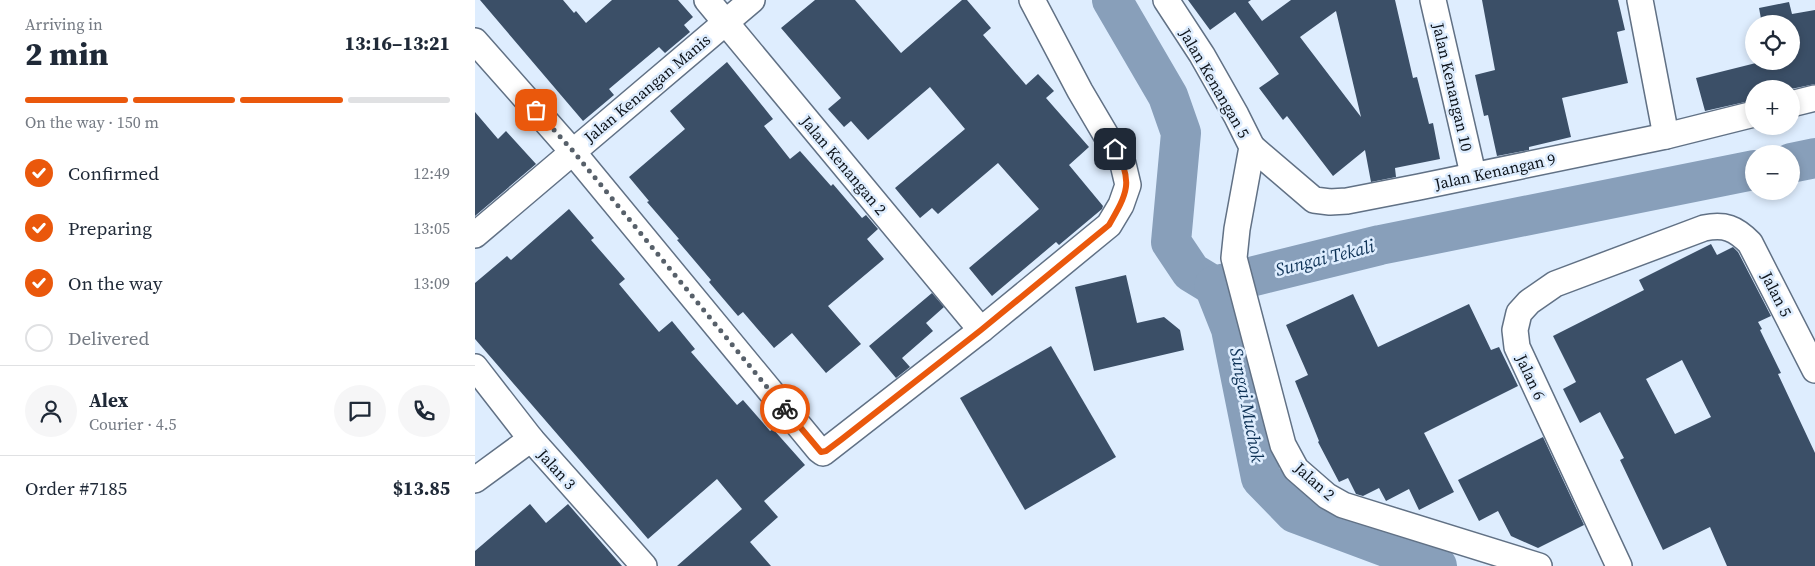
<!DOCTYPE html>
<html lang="en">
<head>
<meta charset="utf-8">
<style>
	:root { --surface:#fff; --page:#f6f6f7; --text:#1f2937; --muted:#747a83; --line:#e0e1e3; --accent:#ea580c }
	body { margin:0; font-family:"Source Serif 4",serif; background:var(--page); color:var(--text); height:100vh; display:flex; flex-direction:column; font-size:19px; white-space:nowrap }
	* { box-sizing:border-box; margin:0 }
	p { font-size:16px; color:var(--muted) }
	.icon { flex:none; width:28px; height:28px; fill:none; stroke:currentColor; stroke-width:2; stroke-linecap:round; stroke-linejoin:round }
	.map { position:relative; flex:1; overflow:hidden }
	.drawer { display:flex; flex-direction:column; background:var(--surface); width:475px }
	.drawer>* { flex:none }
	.controls { position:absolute; left:1270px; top:15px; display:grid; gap:10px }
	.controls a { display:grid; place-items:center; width:55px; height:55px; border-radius:50%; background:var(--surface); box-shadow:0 2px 8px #0003; font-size:25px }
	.pin { position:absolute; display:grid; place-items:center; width:42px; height:42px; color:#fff; margin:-21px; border-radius:10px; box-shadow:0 2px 8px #0006 }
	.courier { position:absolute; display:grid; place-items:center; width:50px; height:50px; margin:-25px; border:4px solid #ea580c; border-radius:50%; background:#fff; color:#222; box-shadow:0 1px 6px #0007 }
	.overview em { font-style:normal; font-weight:800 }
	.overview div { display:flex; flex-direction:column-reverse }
	.overview { display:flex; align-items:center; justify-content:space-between; height:85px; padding:0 25px }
	h1 { font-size:32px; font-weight:800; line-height:38px }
	.bar { display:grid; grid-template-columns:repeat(4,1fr); gap:8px 5px; align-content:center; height:60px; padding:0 25px }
	.bar i { height:6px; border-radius:4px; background:var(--line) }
	.bar .on { background:var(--accent) }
	.bar p { grid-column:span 4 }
	.line { display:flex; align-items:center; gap:12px; padding:0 25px; border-top:1px solid var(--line) }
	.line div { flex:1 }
	.round { display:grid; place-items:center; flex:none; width:52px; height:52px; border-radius:26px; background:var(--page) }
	ol { padding:0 25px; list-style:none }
	li { display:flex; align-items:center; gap:15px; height:55px }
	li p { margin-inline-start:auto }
	li .icon { padding:5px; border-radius:50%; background:var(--accent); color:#fff; stroke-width:4 }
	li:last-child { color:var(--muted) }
	li i { width:28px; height:28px; border:2px solid var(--line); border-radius:50% }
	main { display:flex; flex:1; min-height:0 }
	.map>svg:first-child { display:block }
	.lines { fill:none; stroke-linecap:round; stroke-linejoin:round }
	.river { stroke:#889fba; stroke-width:40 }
	.building { fill:#3b4f67; fill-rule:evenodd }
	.street-casing { stroke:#617185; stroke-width:28 }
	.street { stroke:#fff; stroke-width:25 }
	.done { stroke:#57606a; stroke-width:5; stroke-dasharray:0 9 }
	.route { stroke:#ea580c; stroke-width:6 }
	.labels { text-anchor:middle; stroke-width:5; stroke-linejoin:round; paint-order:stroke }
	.street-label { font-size:16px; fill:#0e141b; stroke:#deedfe }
	.water-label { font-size:18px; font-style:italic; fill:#0d3155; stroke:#deedfe }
</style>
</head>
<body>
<main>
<section class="drawer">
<div class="overview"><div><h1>2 min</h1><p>Arriving in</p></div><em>13:16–13:21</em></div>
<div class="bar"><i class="on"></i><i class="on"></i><i class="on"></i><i></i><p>On the way · 150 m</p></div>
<ol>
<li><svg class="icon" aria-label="check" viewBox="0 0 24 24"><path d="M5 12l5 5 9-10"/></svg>Confirmed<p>12:49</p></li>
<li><svg class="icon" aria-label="check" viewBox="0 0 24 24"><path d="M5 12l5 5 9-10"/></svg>Preparing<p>13:05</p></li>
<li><svg class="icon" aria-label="check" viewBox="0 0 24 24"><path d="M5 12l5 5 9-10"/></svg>On the way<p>13:09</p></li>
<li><i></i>Delivered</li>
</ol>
<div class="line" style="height:90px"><a class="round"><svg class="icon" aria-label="person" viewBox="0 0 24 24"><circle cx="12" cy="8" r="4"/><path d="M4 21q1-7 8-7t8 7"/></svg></a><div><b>Alex</b><p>Courier · 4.5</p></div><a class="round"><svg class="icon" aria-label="chat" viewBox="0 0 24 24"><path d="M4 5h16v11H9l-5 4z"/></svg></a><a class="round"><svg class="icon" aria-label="phone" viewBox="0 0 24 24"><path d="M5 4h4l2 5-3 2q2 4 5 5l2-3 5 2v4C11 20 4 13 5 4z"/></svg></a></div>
<div class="line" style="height:65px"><div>Order #7185</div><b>$13.85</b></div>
</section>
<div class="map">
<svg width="1340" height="566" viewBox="0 0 1340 566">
	<rect width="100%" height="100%" fill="#deedfe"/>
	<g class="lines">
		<g class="river">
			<path d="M637,0L693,96L706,133L696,242L716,272L739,286L905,245L1279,170"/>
			<path d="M1316,163L1340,158"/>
			<path d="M739,286L756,329L786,478L820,513L962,566"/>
		</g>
	</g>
	<g class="building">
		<path d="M5,0H88L99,13L101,11L111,23L137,0H203L218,17L209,25L215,32L190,53L184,47L134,89L139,95L108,121Z"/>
		<path d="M340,0H380L426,53L487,0H492L516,28L508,35L551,85L563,74L579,91L571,98L614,147L594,165L628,206L627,209L584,245L581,242L517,296L494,268L564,209L523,163L463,214L457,208L445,218L420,188L490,129L455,87L393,140L376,121L369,127L353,109L366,98L306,28Z"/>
		<path d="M713,0H776L773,2L787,21L816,0H920L938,78L942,77L954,124L958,123L965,159L920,168L921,177L896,182L890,150L858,176L812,116L808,120L784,88L804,74L760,12L735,30ZM861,11L886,117L825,37Z"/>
		<path d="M1007,0H1143L1150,30L1142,32L1153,83L1087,98L1096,137L1054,147V150L1022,156L1013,115L1009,116L1000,75L1020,70Z"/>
		<path d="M1314,2L1317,14L1340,10V84L1316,89H1279V100L1230,111L1221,78L1289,61H1316V24H1287L1284,8Z"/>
		<path d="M252,62L298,119L289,126L315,159L325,151L356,186L358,184L387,218L391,215L403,229L392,239L409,259L353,306L386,344L351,373L317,333L299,348L268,312L263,316L234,282L236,280L202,240L204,239L172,202L174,201L154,177L210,129L195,111Z"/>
		<path d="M0,112L23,139L31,131L61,164L0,216Z"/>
		<path d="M94,209L119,238L116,240L150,279L144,284L184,332L197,321L220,349L216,352L262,405L268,400L295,431L298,429L330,465L289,501L303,517L275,542L296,566H202L267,509L242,479L173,539L0,339V283L32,256L36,260Z"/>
		<path d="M1236,244L1242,255L1258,247L1263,252L1296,316L1283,322L1287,329L1285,330L1306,373L1303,374L1340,453V566H1252L1235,527L1188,550L1145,460L1149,458L1125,412L1105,423L1088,389L1101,382L1078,336L1169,290L1164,280ZM1207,360L1236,417L1200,434L1171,379Z"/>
		<path d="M651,275L662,323L689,317L705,330L709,350L619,371L600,287Z"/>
		<path d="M457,293L469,307L451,323L458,331L427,358L435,367L421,378L394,346Z"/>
		<path d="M878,294L903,347L994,304L1016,350L1024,347L1043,386L949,433L979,492L944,510L934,489L911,501L904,488L888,496L881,494L873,478L864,482L843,442L844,441L820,381L833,375L811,325Z"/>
		<path d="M576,346L641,457L550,510L485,398Z"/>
		<path d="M1068,437L1109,525L1063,548L1036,536L1023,511L1004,521L983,480Z"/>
		<path d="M55,504L71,523L93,504L147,566H0V551Z"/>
	</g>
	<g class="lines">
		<defs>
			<g id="street">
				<path d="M232,0L506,330"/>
				<path d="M691,0L727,55L761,115L777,147L762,229L759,258L808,445L821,469L852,496L868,505L1064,566"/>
				<path d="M958,0L998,174"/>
				<path d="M1165,0L1191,136"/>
				<path d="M0,41L97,151L344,450L348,453L506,330L634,225L646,205L653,185L648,164L605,91L557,0"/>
				<path d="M1316,104L1340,98"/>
				<path d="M777,147L839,200L855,202L872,201L944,187L1191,136L1279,114"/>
				<path d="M0,235L277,0"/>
				<path d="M0,367L56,439L169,566"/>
				<path d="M0,480L56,439"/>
				<path d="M1144,566L1042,347L1040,330L1044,313L1054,302L1080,284L1229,228C1250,224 1260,228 1275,243L1340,370"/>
			</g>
		</defs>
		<use href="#street" class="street-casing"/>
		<use href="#street" class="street"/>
	</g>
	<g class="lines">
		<path class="done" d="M61,110L98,151L310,409"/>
		<path class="route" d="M310,409L346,452L351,451L367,439L506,330L634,225C652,194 659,181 640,149"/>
	</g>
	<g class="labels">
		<g class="street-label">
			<text transform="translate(740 83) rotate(60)" y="6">Jalan Kenangan 5</text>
			<text transform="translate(978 87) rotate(77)" y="6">Jalan Kenangan 10</text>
			<text transform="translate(172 88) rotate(-40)" y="6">Jalan Kenangan Manis</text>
			<text transform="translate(369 165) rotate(50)" y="6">Jalan Kenangan 2</text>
			<text transform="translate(1020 171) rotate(-12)" y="6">Jalan Kenangan 9</text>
			<text transform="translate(1302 294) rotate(63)" y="6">Jalan 5</text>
			<text transform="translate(1056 377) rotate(65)" y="6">Jalan 6</text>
			<text transform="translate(82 469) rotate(48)" y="6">Jalan 3</text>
			<text transform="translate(840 481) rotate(42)" y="6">Jalan 2</text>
		</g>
		<g class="water-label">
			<text transform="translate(850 258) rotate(-14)" y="6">Sungai Tekali</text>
			<text transform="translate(772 405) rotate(79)" y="6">Sungai Muchok</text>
		</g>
	</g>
</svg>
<div class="controls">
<a><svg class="icon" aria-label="locate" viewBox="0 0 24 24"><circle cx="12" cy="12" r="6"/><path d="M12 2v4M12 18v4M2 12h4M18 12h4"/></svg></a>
<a>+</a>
<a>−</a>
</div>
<div class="pin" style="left:61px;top:110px;background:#ea580c"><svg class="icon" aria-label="bag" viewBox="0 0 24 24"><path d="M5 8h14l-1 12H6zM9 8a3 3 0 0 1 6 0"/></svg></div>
<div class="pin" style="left:640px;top:149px;background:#1f2937"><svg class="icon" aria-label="home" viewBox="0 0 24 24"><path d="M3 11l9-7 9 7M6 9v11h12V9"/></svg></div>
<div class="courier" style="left:310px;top:409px"><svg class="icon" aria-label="bike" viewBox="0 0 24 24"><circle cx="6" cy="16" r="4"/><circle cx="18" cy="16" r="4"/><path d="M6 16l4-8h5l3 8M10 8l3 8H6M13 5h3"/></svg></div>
</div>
</main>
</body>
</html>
